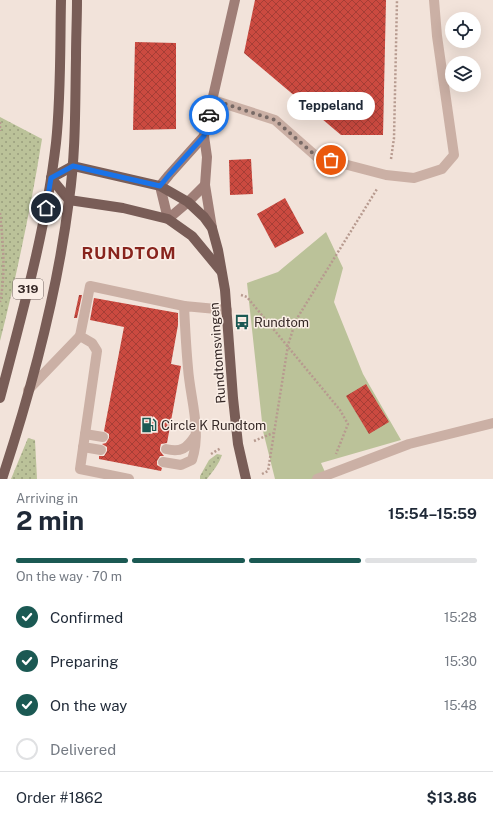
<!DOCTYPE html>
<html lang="en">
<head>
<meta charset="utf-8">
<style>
	:root { --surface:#fff; --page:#f6f6f7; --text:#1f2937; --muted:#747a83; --line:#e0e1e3; --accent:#1b5953 }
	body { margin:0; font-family:"Public Sans",sans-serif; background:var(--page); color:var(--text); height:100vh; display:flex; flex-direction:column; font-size:15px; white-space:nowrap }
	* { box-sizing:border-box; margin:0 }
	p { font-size:13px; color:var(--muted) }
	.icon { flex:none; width:22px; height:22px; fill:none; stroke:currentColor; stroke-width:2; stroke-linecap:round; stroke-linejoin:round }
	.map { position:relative; height:479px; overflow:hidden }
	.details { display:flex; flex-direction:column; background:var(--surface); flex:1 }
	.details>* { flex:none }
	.tools { position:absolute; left:445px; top:12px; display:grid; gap:8px }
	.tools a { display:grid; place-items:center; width:36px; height:36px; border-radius:50%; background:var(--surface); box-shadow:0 4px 16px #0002; font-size:20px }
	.pin { position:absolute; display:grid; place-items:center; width:34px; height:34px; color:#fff; margin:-17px; border:2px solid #fff; border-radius:50%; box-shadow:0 1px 4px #0007 }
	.courier { position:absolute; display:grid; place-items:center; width:40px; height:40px; margin:-20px; border:3px solid #1a73e8; border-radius:50%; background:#fff; color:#222; box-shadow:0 1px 5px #0007 }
	.bubble { position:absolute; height:28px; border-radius:14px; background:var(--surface); box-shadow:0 4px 16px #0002; font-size:13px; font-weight:700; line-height:28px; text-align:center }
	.summary em { font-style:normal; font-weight:700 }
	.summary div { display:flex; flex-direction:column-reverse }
	.summary { display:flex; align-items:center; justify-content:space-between; height:68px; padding:0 16px }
	h1 { font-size:26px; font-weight:700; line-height:30px }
	.bar { display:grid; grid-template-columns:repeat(4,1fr); gap:6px 4px; align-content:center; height:48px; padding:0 16px }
	.bar i { height:5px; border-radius:3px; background:var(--line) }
	.bar .selected { background:var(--accent) }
	.bar p { grid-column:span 4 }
	.line { display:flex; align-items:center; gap:10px; padding:0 16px; border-top:1px solid var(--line) }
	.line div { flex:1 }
	ol { padding:0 16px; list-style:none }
	li { display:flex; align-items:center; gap:12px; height:44px }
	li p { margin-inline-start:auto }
	li .icon { padding:4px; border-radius:50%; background:var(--accent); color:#fff; stroke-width:4 }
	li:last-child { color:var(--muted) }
	li i { width:22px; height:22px; border:2px solid var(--line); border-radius:50% }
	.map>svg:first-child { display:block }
	.grass { fill:url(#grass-dots) }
	.park { fill:#bbc299 }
	.building { fill:url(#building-cross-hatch) }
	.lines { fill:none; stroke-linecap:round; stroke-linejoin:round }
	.path { stroke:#b79a8f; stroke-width:2.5; stroke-dasharray:2 2; stroke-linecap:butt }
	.service { stroke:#cbb0a5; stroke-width:10 }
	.secondary { stroke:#9f7e77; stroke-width:10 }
	.primary { stroke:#795d57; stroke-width:10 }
	.done { stroke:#786a66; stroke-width:4; stroke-dasharray:0 7.2 }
	.route { stroke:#1a73e8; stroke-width:5 }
	.labels { text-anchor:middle; stroke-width:3; stroke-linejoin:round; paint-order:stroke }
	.shield { fill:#faeee6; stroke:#716460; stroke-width:1 }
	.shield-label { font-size:12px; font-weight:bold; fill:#362927 }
	.poi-label { font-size:13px; fill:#362927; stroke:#faeee6; text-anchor:start }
	.street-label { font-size:13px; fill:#362927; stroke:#faeee6 }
	.district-label { font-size:17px; font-weight:bold; letter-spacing:1px; fill:#88241d; stroke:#faeee6 }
</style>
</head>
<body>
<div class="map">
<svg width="493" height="479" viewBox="0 0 493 479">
	<defs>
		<pattern id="grass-dots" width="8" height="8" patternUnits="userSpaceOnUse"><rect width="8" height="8" fill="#bbc299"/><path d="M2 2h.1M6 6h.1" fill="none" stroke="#999e7d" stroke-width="1.8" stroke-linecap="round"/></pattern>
		<pattern id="building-cross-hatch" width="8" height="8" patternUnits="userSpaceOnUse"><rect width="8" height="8" fill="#cb4a40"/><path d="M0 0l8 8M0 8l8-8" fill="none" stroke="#a63e36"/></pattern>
	</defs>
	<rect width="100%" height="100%" fill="#f2e3da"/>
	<g class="grass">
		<path d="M0,117L42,139C31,207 17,274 0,341Z"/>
		<path d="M28,438L35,440L37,479H11Z"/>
		<path d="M217,454L222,455C219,464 213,471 207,479H200V476L209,460Z"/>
	</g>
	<path class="park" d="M326,232L343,268L334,302L363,374L401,440L321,463L328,479H275L263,431L247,283L278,272Z"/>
	<g class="building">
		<path d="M255,0H386L383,135H341L244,53Z"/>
		<path d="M135,42L176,43V129L133,130Z"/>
		<path d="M251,159L253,194L230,195L229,160Z"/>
		<path d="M285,198L304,233L275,248L257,214Z"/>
		<path d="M79,295H82L77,318H74Z"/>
		<path d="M94,298L178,313V325L171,364L181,366L167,443L161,444L160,448V451L164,456H160L157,461V465L162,468L161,471L99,459V456H104L107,451V447L102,444L106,443L109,438V434L104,431L124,327L90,320Z"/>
		<path d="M366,384L389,422L369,434L346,396Z"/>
	</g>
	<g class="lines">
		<g class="path">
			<path d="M0,122V131"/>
			<path d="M391,159L394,138L397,0"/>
			<path d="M0,213C3,242 6,273 0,302"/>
			<path d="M241,295L247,297L340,410L348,424L336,454"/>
			<path d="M254,441L273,433"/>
			<path d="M211,454L221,448"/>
			<path d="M262,474L268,471L288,345L296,320L377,189"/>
		</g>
		<g class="service">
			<path d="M213,100L275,120L317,157L386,175L414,178L442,169L454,155L437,36L434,0"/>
			<path d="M28,390L80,336"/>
			<path d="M85,434L103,437"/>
			<path d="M83,447L101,450"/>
			<path d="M166,449C181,453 187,448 195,436"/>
			<path d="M163,462L181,465L192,460C202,430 190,398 188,368C186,347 185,326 184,306L227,310"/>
			<path d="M129,479L80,469L97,351L92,343L80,336L90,286L184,306"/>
			<path d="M317,479L409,444L493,423"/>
		</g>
		<g class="secondary">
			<path d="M204,136L169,175L160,186L168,219L188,202L205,185"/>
			<path d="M212,228L205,185L207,157L204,136L235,0"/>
		</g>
		<g class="primary">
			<path d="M51,178L73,166L160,186L188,202L204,217L212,228L218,250L225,290L233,398L238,444L246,479"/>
			<path d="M51,178L69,200L123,208L168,219L192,236L221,271"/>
			<path d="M0,398C22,314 46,229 56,143C61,96 60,47 61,0"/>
			<path d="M2,479C32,388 57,295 69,200C76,152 75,105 76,58C76,38 77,19 77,0"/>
		</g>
	</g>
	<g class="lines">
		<path class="done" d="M209,115L213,100L275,120L317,157L331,160"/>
		<path class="route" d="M46,208L51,178L73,166L160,186L169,175L204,136L209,115"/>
	</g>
	<defs>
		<symbol id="bus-bare" viewBox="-9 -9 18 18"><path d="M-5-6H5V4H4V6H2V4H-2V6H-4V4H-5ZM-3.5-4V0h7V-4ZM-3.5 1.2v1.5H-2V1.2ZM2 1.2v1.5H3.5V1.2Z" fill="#1b5953" stroke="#faeee6" stroke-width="2.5" paint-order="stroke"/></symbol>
		<symbol id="fuel-bare" viewBox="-9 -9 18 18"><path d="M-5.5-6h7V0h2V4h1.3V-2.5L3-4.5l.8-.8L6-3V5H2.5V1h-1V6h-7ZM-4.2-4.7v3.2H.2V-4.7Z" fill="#1b5953" stroke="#faeee6" stroke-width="2.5" paint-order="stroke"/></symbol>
	</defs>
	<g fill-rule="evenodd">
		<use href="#bus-bare" x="231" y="311" width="22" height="22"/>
		<use href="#fuel-bare" x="138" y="414" width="22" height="22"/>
	</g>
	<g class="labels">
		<rect class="shield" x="13" y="279" width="30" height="20" rx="3"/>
		<g class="shield-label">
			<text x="28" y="293">319</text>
		</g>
		<g class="poi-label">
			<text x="254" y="327">Rundtom</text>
			<text x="161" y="430">Circle K Rundtom</text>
		</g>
		<g class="street-label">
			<text transform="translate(217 353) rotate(-94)" y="5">Rundtomsvingen</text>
		</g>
		<g class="district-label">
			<text x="129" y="259">RUNDTOM</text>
		</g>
	</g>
</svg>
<div class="tools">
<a><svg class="icon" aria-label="locate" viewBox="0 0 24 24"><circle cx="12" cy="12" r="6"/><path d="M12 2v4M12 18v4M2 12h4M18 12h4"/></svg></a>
<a><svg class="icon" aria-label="layers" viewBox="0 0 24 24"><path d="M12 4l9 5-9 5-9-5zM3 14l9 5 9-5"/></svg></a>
</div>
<div class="pin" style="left:331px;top:160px;background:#ea580c"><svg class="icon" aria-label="bag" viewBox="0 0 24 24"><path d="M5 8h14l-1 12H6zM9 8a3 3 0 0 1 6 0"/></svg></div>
<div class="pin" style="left:46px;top:208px;background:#1f2937"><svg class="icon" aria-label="home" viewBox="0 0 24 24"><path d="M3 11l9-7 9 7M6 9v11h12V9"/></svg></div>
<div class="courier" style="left:209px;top:115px"><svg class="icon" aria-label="car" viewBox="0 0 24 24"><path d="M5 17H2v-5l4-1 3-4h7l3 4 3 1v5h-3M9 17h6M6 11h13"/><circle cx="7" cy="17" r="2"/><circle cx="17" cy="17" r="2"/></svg></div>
<div class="bubble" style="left:287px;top:92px;width:88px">Teppeland</div>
</div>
<section class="details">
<div class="summary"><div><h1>2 min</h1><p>Arriving in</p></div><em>15:54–15:59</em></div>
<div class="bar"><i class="selected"></i><i class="selected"></i><i class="selected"></i><i></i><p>On the way · 70 m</p></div>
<ol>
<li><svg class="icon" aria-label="check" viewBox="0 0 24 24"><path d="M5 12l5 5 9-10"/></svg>Confirmed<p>15:28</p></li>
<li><svg class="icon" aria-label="check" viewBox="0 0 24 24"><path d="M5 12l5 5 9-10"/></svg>Preparing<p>15:30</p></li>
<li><svg class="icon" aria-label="check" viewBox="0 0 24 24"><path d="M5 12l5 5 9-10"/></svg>On the way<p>15:48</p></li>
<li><i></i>Delivered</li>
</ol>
<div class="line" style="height:52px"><div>Order #1862</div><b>$13.86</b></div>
</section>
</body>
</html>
